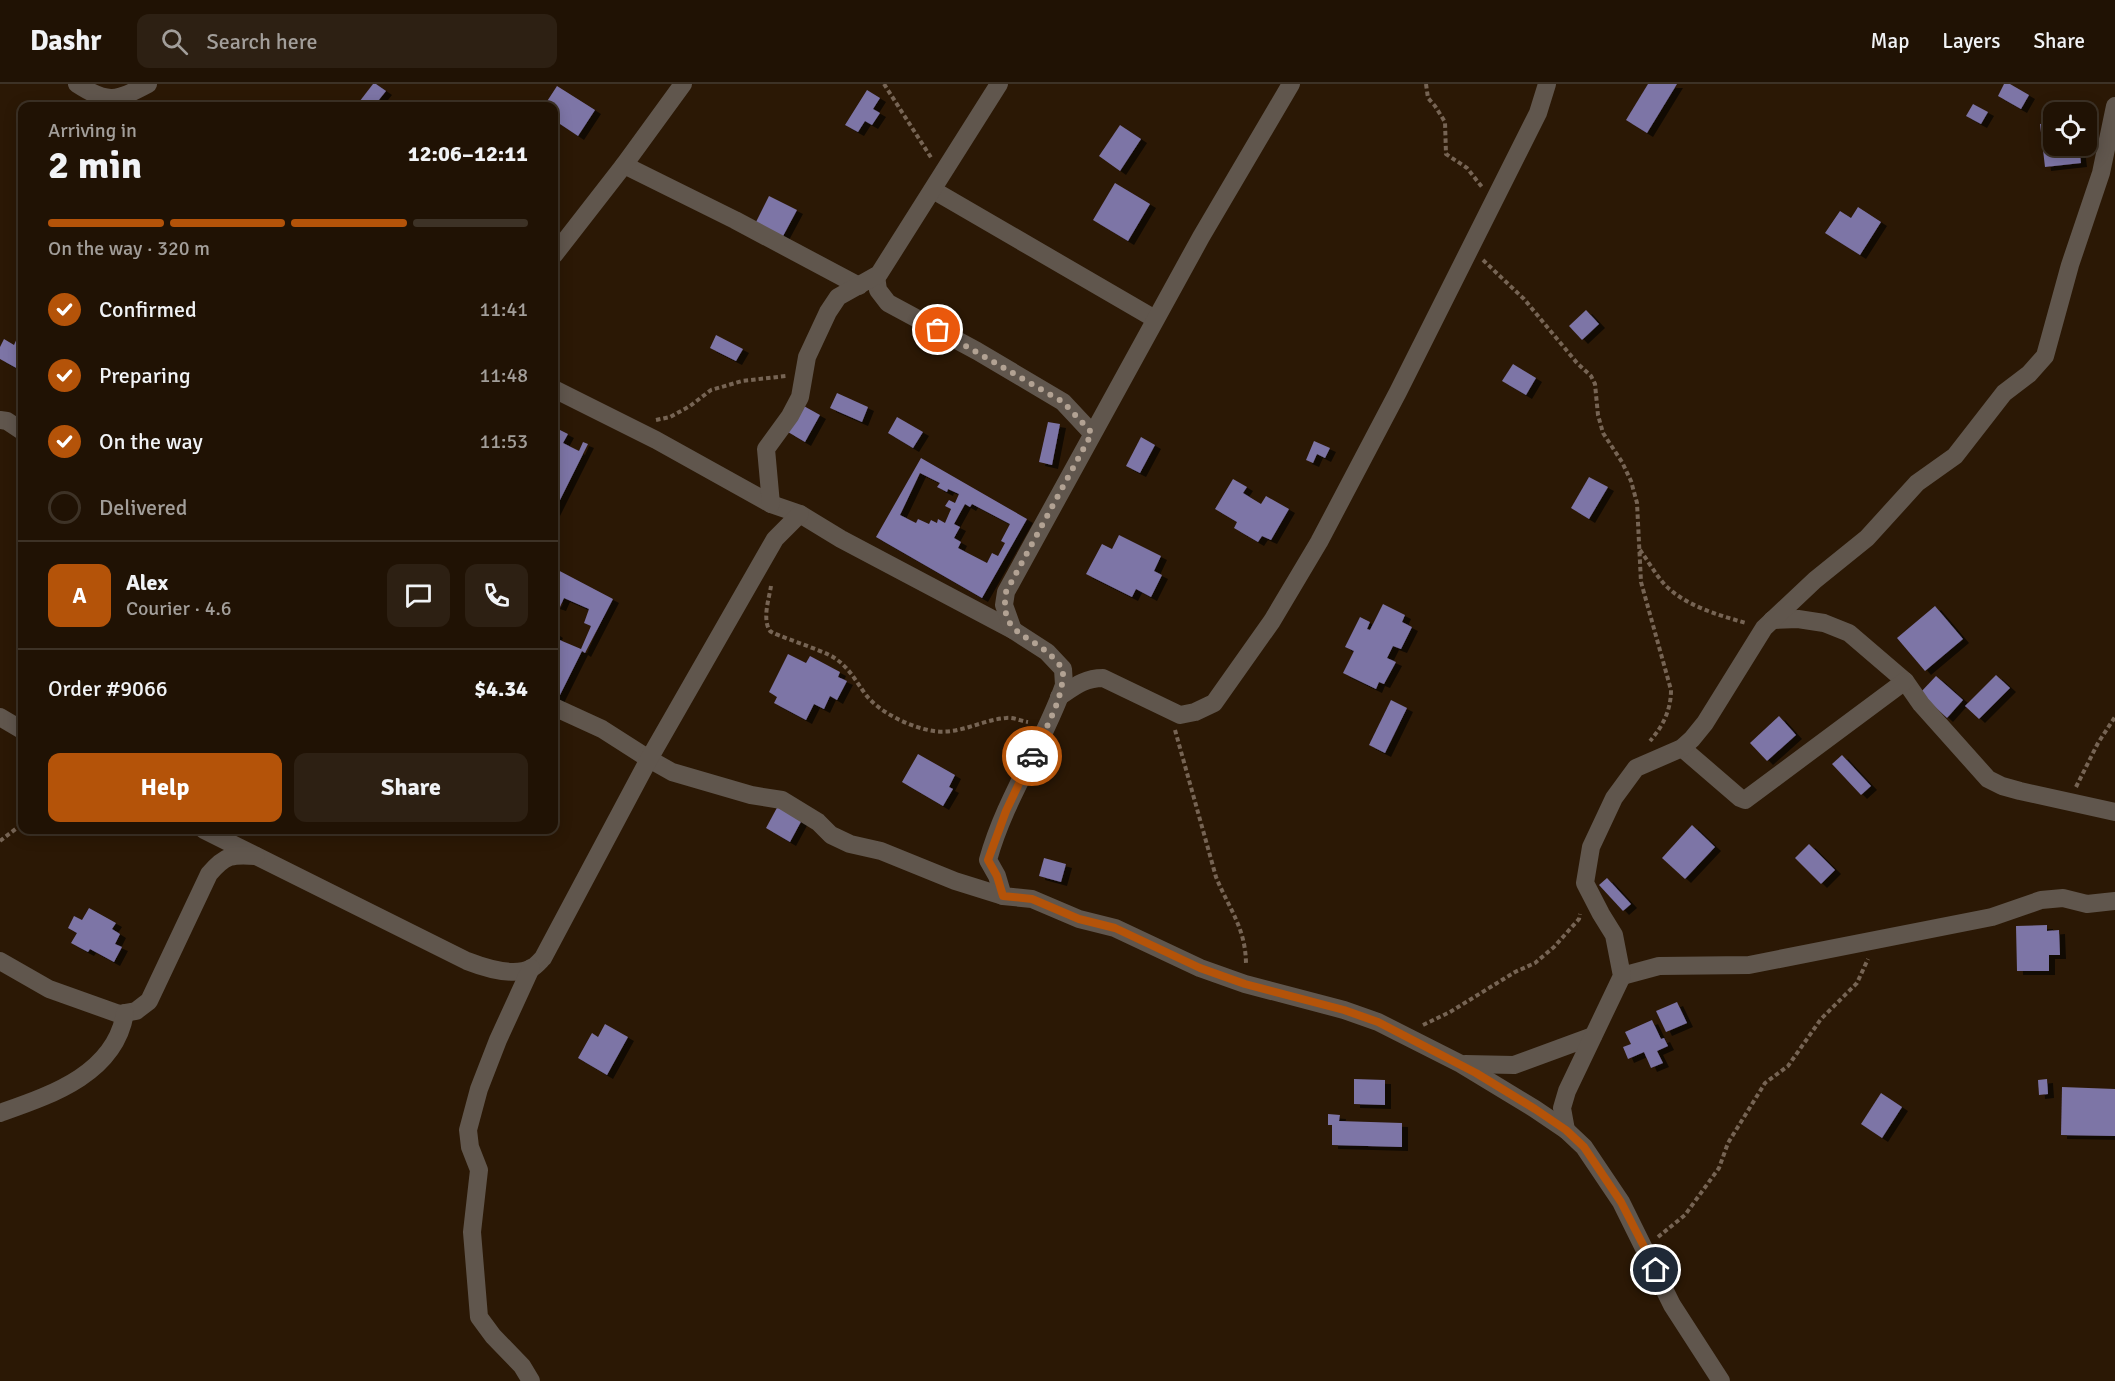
<!DOCTYPE html>
<html lang="en">
<head>
<meta charset="utf-8">
<style>
	:root { --surface:#201204; --page:#2d2013; --text:#f1f3f6; --muted:#a29e9a; --line:#3d3226; --accent:#b45309 }
	body { margin:0; font-family:Signika,sans-serif; background:var(--page); color:var(--text); height:100vh; display:flex; flex-direction:column; font-size:22px; white-space:nowrap }
	* { box-sizing:border-box; margin:0 }
	p { font-size:20px; color:var(--muted) }
	.icon { flex:none; width:33px; height:33px; fill:none; stroke:currentColor; stroke-width:2; stroke-linecap:round; stroke-linejoin:round }
	.map { position:relative; flex:1; overflow:hidden }
	.drawer { position:absolute; left:18px; top:18px; width:540px; height:732px; display:flex; flex-direction:column; background:var(--surface); border-radius:12px; box-shadow:0 3px 15px #0003,0 0 0 2px var(--line) }
	.drawer>* { flex:none }
	.controls { position:absolute; left:2043px; top:18px; display:grid; gap:12px }
	.controls a { display:grid; place-items:center; width:54px; height:54px; border-radius:12px; background:var(--surface); box-shadow:0 3px 15px #0003,0 0 0 2px var(--line); font-size:30px }
	.pin { position:absolute; display:grid; place-items:center; width:51px; height:51px; color:#fff; margin:-26px; border:3px solid #fff; border-radius:50%; box-shadow:0 2px 6px #0007 }
	.courier { position:absolute; display:grid; place-items:center; width:60px; height:60px; margin:-30px; border:4px solid #b45309; border-radius:50%; background:#fff; color:#222; box-shadow:0 2px 8px #0007 }
	.overview em { font-style:normal; font-weight:700 }
	.overview div { display:flex; flex-direction:column-reverse }
	.overview { display:flex; align-items:center; justify-content:space-between; height:102px; padding:0 30px }
	h1 { font-size:39px; font-weight:700; line-height:45px }
	.bar { display:grid; grid-template-columns:repeat(4,1fr); gap:9px 6px; align-content:center; height:72px; padding:0 30px }
	.bar i { height:8px; border-radius:4px; background:var(--line) }
	.bar .on { background:var(--accent) }
	.bar p { grid-column:span 4 }
	.line { display:flex; align-items:center; gap:15px; padding:0 30px; border-top:2px solid var(--line) }
	.line div { flex:1 }
	.round { display:grid; place-items:center; flex:none; width:63px; height:63px; border-radius:12px; background:var(--page) }
	ol { padding:0 30px; list-style:none }
	li { display:flex; align-items:center; gap:18px; height:66px }
	li p { margin-inline-start:auto }
	li .icon { padding:6px; border-radius:50%; background:var(--accent); color:#fff; stroke-width:4 }
	li:last-child { color:var(--muted) }
	li i { width:33px; height:33px; border:3px solid var(--line); border-radius:50% }
	.cta { display:flex; gap:12px; margin-top:auto; padding:12px 30px }
	.cta a { flex:1; height:69px; border-radius:12px; background:var(--accent); color:#fff; font-size:24px; font-weight:700; line-height:69px; text-align:center }
	.cta a+a { background:var(--page); color:var(--text) }
	header { display:flex; align-items:center; gap:36px; box-sizing:border-box; height:84px; padding:0 30px; background:var(--surface); border-bottom:2px solid var(--line) }
	header strong { font-size:28px }
	nav { display:flex; gap:33px; margin-inline-start:auto; font-size:21px }
	.search { width:420px; height:54px; background:var(--page); display:flex; align-items:center; gap:15px; box-sizing:border-box; padding:0 21px; border-radius:12px; color:var(--muted); font-size:22px }
	.map>svg:first-child { display:block }
	.building { fill:#7d74a6; fill-rule:evenodd; filter:url(#shadow) }
	.lines { fill:none; stroke-linecap:round; stroke-linejoin:round }
	.path { stroke:#766454; stroke-width:4; stroke-dasharray:4.5 3; stroke-linecap:butt }
	.minor { stroke:#60564d; stroke-width:18 }
	.done { stroke:#b2a293; stroke-width:6; stroke-dasharray:0 10.8 }
	.route { stroke:#b45309; stroke-width:8 }
</style>
</head>
<body>
<header>
<strong>Dashr</strong>
<div class="search"><svg class="icon" aria-label="search" viewBox="0 0 24 24"><circle cx="10" cy="10" r="6"/><path d="M15 15l6 6"/></svg>Search here</div>
<nav><a>Map</a><a>Layers</a><a>Share</a></nav>
</header>
<div class="map">
<svg width="2115" height="1297" viewBox="0 0 2115 1297">
	<defs>
		<filter id="shadow"><feDropShadow dx="6" dy="4" stdDeviation="0" flood-color="#0009"/></filter>
	</defs>
	<rect width="100%" height="100%" fill="#2b1805"/>
	<g class="building">
		<path d="M373,0H376L386,7L374,22H356Z"/>
		<path d="M1648,0H1677L1647,49L1626,36Z"/>
		<path d="M2004,0H2010L2029,11L2021,25L1998,12Z"/>
		<path d="M557,2L595,26L578,52L554,36V22H544Z"/>
		<path d="M867,6L880,14L873,25L880,29L872,41L865,37L858,48L845,41Z"/>
		<path d="M1973,20L1988,28L1981,40L1966,32Z"/>
		<path d="M2054,39V62H2079L2081,79L2045,83L2040,40Z"/>
		<path d="M1120,41L1141,55L1120,87L1099,72Z"/>
		<path d="M1115,99L1150,120L1128,157L1093,136Z"/>
		<path d="M769,112L797,126L782,154L755,140Z"/>
		<path d="M1858,123L1881,138L1860,171L1825,149L1840,127L1851,134Z"/>
		<path d="M1586,226L1599,240L1582,256L1569,242Z"/>
		<path d="M22,243V280L20,286L0,275V263L4,255L14,261Z"/>
		<path d="M716,251L743,265L736,277L710,264Z"/>
		<path d="M1513,280L1536,294L1526,311L1502,297Z"/>
		<path d="M837,309L868,323L862,338L830,324Z"/>
		<path d="M802,321L820,331L805,358L788,348Z"/>
		<path d="M897,333L923,348L913,364L888,349Z"/>
		<path d="M1048,338L1060,340L1052,381L1039,378Z"/>
		<path d="M554,343L568,350L563,359L579,367L583,358L588,360L554,428Z"/>
		<path d="M1141,353L1155,361L1140,389L1126,382Z"/>
		<path d="M1314,357L1330,364L1325,374L1317,370L1313,379L1306,376Z"/>
		<path d="M921,374L1027,435L982,514L876,453ZM920,389L940,399L937,403L947,408L948,405L959,410L955,419L949,416L945,422L951,425L945,439L938,435L937,439L931,436L929,440L918,435L916,439L900,431ZM965,420L970,423L972,420L1010,440L1001,457L1005,459L998,472L992,469L987,479L958,464L961,458L954,454L960,443L954,440Z"/>
		<path d="M1589,393L1608,403L1589,435L1571,424Z"/>
		<path d="M1233,395L1247,403L1243,409L1261,420L1266,412L1289,425L1271,456L1262,452L1258,458L1234,444L1237,438L1215,425Z"/>
		<path d="M1119,451L1161,472L1154,487L1162,491L1151,513L1136,505L1132,513L1086,490L1102,460L1112,465Z"/>
		<path d="M554,484L613,515L585,569L582,567L556,619L554,618V548L557,550L555,554L581,565L591,542L584,539L589,525L564,514L560,523L554,521L557,516L554,514Z"/>
		<path d="M1383,520L1405,531L1402,538L1412,543L1401,565L1393,562L1387,574L1396,578L1384,600L1379,598L1376,605L1343,589L1354,567L1345,563L1360,533L1370,538L1367,545L1370,546Z"/>
		<path d="M1935,522L1963,555L1925,587L1897,554Z"/>
		<path d="M788,570L806,579L810,572L840,588L838,593L847,597L837,616L830,612L824,625L814,620L806,636L774,619L777,613L769,608Z"/>
		<path d="M1996,591L2010,604L1979,635L1965,622Z"/>
		<path d="M1936,592L1963,616L1947,634L1920,609Z"/>
		<path d="M1391,616L1407,624L1385,669L1369,661Z"/>
		<path d="M1779,632L1796,651L1767,677L1750,659Z"/>
		<path d="M918,670L955,691L949,703L953,705L943,722L902,698Z"/>
		<path d="M1842,671L1871,702L1861,711L1832,680Z"/>
		<path d="M779,720L803,734L790,758L766,744Z"/>
		<path d="M1692,741L1715,763L1685,795L1662,774Z"/>
		<path d="M1809,760L1835,786L1821,800L1795,774Z"/>
		<path d="M1044,774L1066,780L1061,798L1039,792Z"/>
		<path d="M1607,794L1631,820L1623,827L1599,801Z"/>
		<path d="M89,824L116,839L112,845L120,850L115,860L122,863L114,878L90,865L88,868L71,859L77,849L68,844L74,832L82,836Z"/>
		<path d="M2047,841V847L2059,846L2060,871H2049V887H2017L2016,842Z"/>
		<path d="M1677,918L1687,939L1666,948L1656,927Z"/>
		<path d="M1652,936L1661,955L1664,954L1668,962L1657,967L1663,979L1651,984L1644,968L1628,975L1623,963L1631,960L1625,948Z"/>
		<path d="M605,940L628,953L607,991L578,974L592,949L598,953Z"/>
		<path d="M1354,995L1385,996V1021L1354,1020Z"/>
		<path d="M2047,995L2048,1010L2039,1011L2038,996Z"/>
		<path d="M2062,1003L2115,1005V1052L2061,1051Z"/>
		<path d="M1881,1009L1902,1023L1882,1054L1861,1040Z"/>
		<path d="M1328,1030L1340,1031L1339,1037L1402,1039V1063L1332,1061V1041H1328Z"/>
	</g>
	<g class="lines">
		<g class="path">
			<path d="M884,0L932,75"/>
			<path d="M1426,0L1428,14L1435,22L1445,38L1446,70L1467,84L1482,103"/>
			<path d="M1483,176L1524,215L1577,279L1591,292L1595,300L1598,331L1603,349L1622,378L1631,397L1637,419L1641,498L1671,606C1671,626 1663,642 1650,657"/>
			<path d="M656,336L670,333L690,322L711,306L742,297L786,292"/>
			<path d="M1640,466C1648,477 1656,491 1665,501C1686,522 1718,531 1746,539"/>
			<path d="M771,502C769,515 762,535 770,547C774,551 822,566 833,573C849,583 855,596 866,611C880,629 912,644 934,647C959,651 981,636 1006,634C1013,633 1021,637 1028,638"/>
			<path d="M1175,646L1216,793C1229,825 1246,844 1246,881"/>
			<path d="M2076,703L2098,659L2115,633"/>
			<path d="M0,757L22,740"/>
			<path d="M1423,941L1450,928L1515,888L1535,879L1554,863L1579,835L1580,830"/>
			<path d="M1658,1153L1685,1131L1719,1084L1728,1059L1765,999L1788,982L1821,935L1857,899L1868,875"/>
		</g>
		<g class="minor">
			<path d="M77,0C108,20 116,17 148,0"/>
			<path d="M624,81L735,136L859,202"/>
			<path d="M933,106L1155,235"/>
			<path d="M554,171L624,81L683,0"/>
			<path d="M876,192L878,206L888,219L977,267L1063,318L1092,349"/>
			<path d="M554,305L656,356L771,420L800,430L841,455L1013,546L1047,568L1063,585L1064,601C1043,661 1005,714 988,776L997,792L1003,812L1032,815L1079,835L1115,844L1200,884L1245,900L1344,926L1378,938L1461,980L1535,1025L1566,1046L1584,1063L1621,1118L1672,1221L1721,1297"/>
			<path d="M0,336L7,337L22,347"/>
			<path d="M771,420L766,365L790,332L800,313L807,273L828,228L838,213L879,190L999,0"/>
			<path d="M1772,536L1798,535L1824,539L1849,549L1905,597L1921,620L1988,695L2002,702L2020,707L2115,728"/>
			<path d="M1013,546L1004,521L1006,508L1201,153L1291,0"/>
			<path d="M1059,613C1074,603 1084,594 1103,594L1180,631L1195,628L1214,619L1272,537L1319,458L1398,308L1538,29L1547,0"/>
			<path d="M554,623L602,645L649,675L672,688L751,711L782,716L818,738L831,751L850,760L881,767L955,797L1003,812"/>
			<path d="M0,633L22,646"/>
			<path d="M1682,664L1740,714L1745,716L1905,597"/>
			<path d="M204,746L467,877C485,884 514,893 532,884C536,882 540,877 543,874L649,675L775,455L800,430"/>
			<path d="M0,877L49,905L119,930L136,927L149,917L209,790C225,771 232,770 256,772"/>
			<path d="M1622,892L1659,882L1749,881L1992,833L2041,816L2063,814L2087,820L2115,817"/>
			<path d="M1465,980L1514,981L1593,952"/>
			<path d="M0,1029C51,1011 115,990 125,929"/>
			<path d="M1566,1046L1562,1024L1567,1007L1622,892L1614,851L1601,830L1585,799L1591,763L1614,714L1636,684L1682,664L1692,655L1705,639L1764,544L1815,496L1867,454L1917,399L1955,372L2004,309L2029,290L2045,272L2070,181L2101,89L2115,22"/>
			<path d="M531,1297L522,1282L493,1252L479,1233L472,1148L479,1086L470,1063L468,1046L479,1005L498,956L531,884"/>
		</g>
	</g>
	<g class="lines">
		<path class="done" d="M938,246L1063,318L1092,349L1006,508C1000,546 1021,548 1046,567C1052,572 1058,579 1063,585C1064,616 1045,645 1032,672"/>
		<path class="route" d="M1032,672L1006,727L988,776L997,792L1003,812L1032,815L1079,835L1115,844L1200,884L1245,900L1344,926L1378,938L1476,989L1535,1025L1566,1046L1584,1063L1621,1118L1656,1186"/>
	</g>
</svg>
<div class="controls">
<a><svg class="icon" aria-label="locate" viewBox="0 0 24 24"><circle cx="12" cy="12" r="6"/><path d="M12 2v4M12 18v4M2 12h4M18 12h4"/></svg></a>
</div>
<div class="pin" style="left:938px;top:246px;background:#ea580c"><svg class="icon" aria-label="bag" viewBox="0 0 24 24"><path d="M5 8h14l-1 12H6zM9 8a3 3 0 0 1 6 0"/></svg></div>
<div class="pin" style="left:1656px;top:1186px;background:#1f2937"><svg class="icon" aria-label="home" viewBox="0 0 24 24"><path d="M3 11l9-7 9 7M6 9v11h12V9"/></svg></div>
<div class="courier" style="left:1032px;top:672px"><svg class="icon" aria-label="car" viewBox="0 0 24 24"><path d="M5 17H2v-5l4-1 3-4h7l3 4 3 1v5h-3M9 17h6M6 11h13"/><circle cx="7" cy="17" r="2"/><circle cx="17" cy="17" r="2"/></svg></div>
<section class="drawer">
<div class="overview"><div><h1>2 min</h1><p>Arriving in</p></div><em>12:06–12:11</em></div>
<div class="bar"><i class="on"></i><i class="on"></i><i class="on"></i><i></i><p>On the way · 320 m</p></div>
<ol>
<li><svg class="icon" aria-label="check" viewBox="0 0 24 24"><path d="M5 12l5 5 9-10"/></svg>Confirmed<p>11:41</p></li>
<li><svg class="icon" aria-label="check" viewBox="0 0 24 24"><path d="M5 12l5 5 9-10"/></svg>Preparing<p>11:48</p></li>
<li><svg class="icon" aria-label="check" viewBox="0 0 24 24"><path d="M5 12l5 5 9-10"/></svg>On the way<p>11:53</p></li>
<li><i></i>Delivered</li>
</ol>
<div class="line" style="height:108px"><b class="round" style="background:var(--accent);color:#fff">A</b><div><b>Alex</b><p>Courier · 4.6</p></div><a class="round"><svg class="icon" aria-label="chat" viewBox="0 0 24 24"><path d="M4 5h16v11H9l-5 4z"/></svg></a><a class="round"><svg class="icon" aria-label="phone" viewBox="0 0 24 24"><path d="M5 4h4l2 5-3 2q2 4 5 5l2-3 5 2v4C11 20 4 13 5 4z"/></svg></a></div>
<div class="line" style="height:78px"><div>Order #9066</div><b>$4.34</b></div>
<div class="cta"><a>Help</a><a>Share</a></div>
</section>
</div>
</body>
</html>
